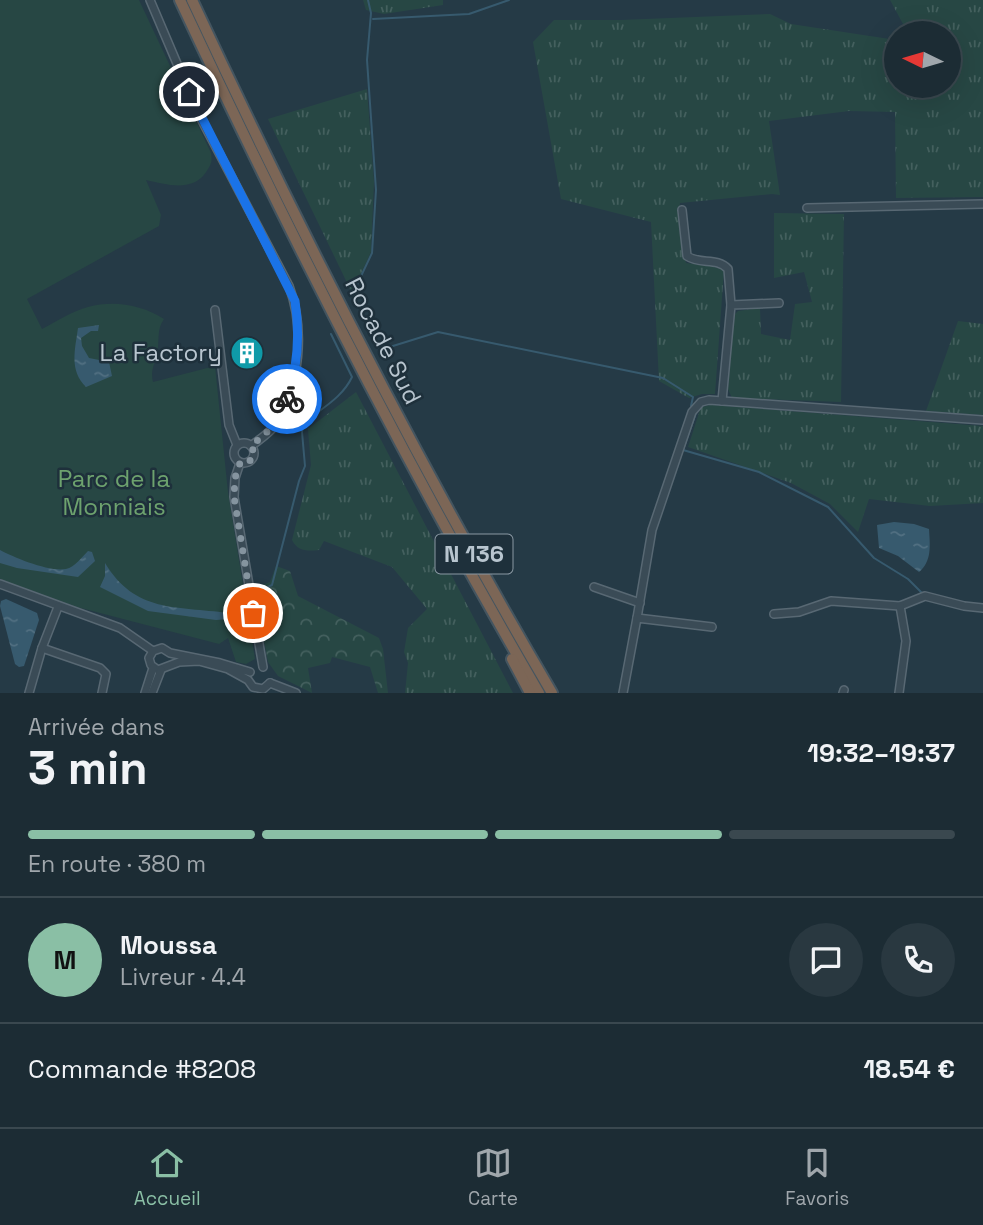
<!DOCTYPE html>
<html lang="fr">
<head>
<meta charset="utf-8">
<style>
	:root { --surface:#1c2c34; --page:#293840; --text:#f1f3f6; --muted:#a0a7ac; --line:#3a484f; --accent:#8abfa5 }
	body { margin:0; font-family:"Space Grotesk",sans-serif; background:var(--page); color:var(--text); height:100vh; display:flex; flex-direction:column; font-size:26px; white-space:nowrap }
	* { box-sizing:border-box; margin:0 }
	p { font-size:23px; color:var(--muted) }
	.icon { flex:none; width:38px; height:38px; fill:none; stroke:currentColor; stroke-width:2; stroke-linecap:round; stroke-linejoin:round }
	.map { position:relative; height:693px; overflow:hidden }
	.sheet { display:flex; flex-direction:column; background:var(--surface); flex:1 }
	.sheet>* { flex:none }
	.needle { width:46px; rotate:275deg }
	.tools { position:absolute; left:884px; top:21px; display:grid; gap:14px }
	.tools a { display:grid; place-items:center; width:77px; height:77px; border-radius:50%; background:var(--surface); box-shadow:0 7px 28px #0002,0 0 0 2px var(--line); font-size:35px }
	.pin { position:absolute; display:grid; place-items:center; width:60px; height:60px; color:#fff; margin:-30px; border:4px solid #fff; border-radius:50%; box-shadow:0 2px 7px #0007 }
	.courier { position:absolute; display:grid; place-items:center; width:70px; height:70px; margin:-35px; border:5px solid #1a73e8; border-radius:50%; background:#fff; color:#222; box-shadow:0 2px 9px #0007 }
	.overview em { font-style:normal; font-weight:700 }
	.overview div { display:flex; flex-direction:column-reverse }
	.overview { display:flex; align-items:center; justify-content:space-between; height:119px; padding:0 28px }
	h1 { font-size:46px; font-weight:700; line-height:52px }
	.bar { display:grid; grid-template-columns:repeat(4,1fr); gap:10px 7px; align-content:center; height:84px; padding:0 28px }
	.bar i { height:9px; border-radius:5px; background:var(--line) }
	.bar .selected { background:var(--accent) }
	.bar p { grid-column:span 4 }
	.line { display:flex; align-items:center; gap:18px; padding:0 28px; border-top:2px solid var(--line) }
	.line div { flex:1 }
	.round { display:grid; place-items:center; flex:none; width:74px; height:74px; border-radius:37px; background:var(--page) }
	.menu { display:flex; justify-content:space-around; align-items:center; height:98px; border-top:2px solid var(--line); background:var(--surface); font-size:19px; color:var(--muted) }
	.menu a { display:grid; justify-items:center; gap:4px }
	.menu .selected { color:var(--accent) }
	.map>svg:first-child { display:block }
	.grass { fill:url(#grass-tufts) }
	.forest { fill:url(#forest-crowns) }
	.park { fill:#274744 }
	.water { fill:url(#water-ripples) }
	.lines { fill:none; stroke-linecap:round; stroke-linejoin:round }
	.stream { stroke:#375a6e; stroke-width:2 }
	.minor-casing { stroke:#586873; stroke-width:10 }
	.highway-casing { stroke:#445560; stroke-width:14 }
	.minor { stroke:#3a4b56; stroke-width:7 }
	.highway { stroke:#7c6656; stroke-width:10 }
	.done { stroke:#85949f; stroke-width:7; stroke-dasharray:0 12.6 }
	.route { stroke:#1a73e8; stroke-width:9 }
	.labels { text-anchor:middle; stroke-width:5; stroke-linejoin:round; paint-order:stroke }
	.shield { fill:#1e303b; stroke:#8a98a3; stroke-width:2 }
	.shield-label { font-size:23px; font-weight:bold; fill:#b8c5cf }
	.street-label { font-size:24px; fill:#b8c5cf; stroke:#1e303b }
	.poi-label { font-size:24px; fill:#b8c5cf; stroke:#1e303b; text-anchor:end }
	.park-label { font-size:24px; fill:#6da26e; stroke:#1e303b }
</style>
</head>
<body>
<div class="map">
<svg width="983" height="693" viewBox="0 0 983 693">
	<defs>
		<pattern id="grass-tufts" width="24" height="20" patternUnits="userSpaceOnUse" patternTransform="scale(1.75)"><rect width="24" height="20" fill="#274744"/><path d="M3 7l-1-3M5 7V3M7 7l1-3M15 17l-1-3M17 17v-4M19 17l1-3" fill="none" stroke="#44605e"/></pattern>
		<pattern id="forest-crowns" width="20" height="18" patternUnits="userSpaceOnUse" patternTransform="scale(1.75)"><rect width="20" height="18" fill="#274744"/><path d="M2 6a3 3 0 1 1 6 0M12 15a3 3 0 1 1 6 0" fill="none" stroke="#44605e"/></pattern>
		<pattern id="water-ripples" width="26" height="14" patternUnits="userSpaceOnUse" patternTransform="scale(1.75)"><rect width="26" height="14" fill="#375a6e"/><path d="M2 4q2-2 4 0t4 0M15 11q2-2 4 0t4 0" fill="none" stroke="#527082"/></pattern>
	</defs>
	<rect width="100%" height="100%" fill="#253a46"/>
	<g class="grass">
		<path d="M363,0H443V5L384,14L366,10Z"/>
		<path d="M890,0H983V197L896,198L895,112L849,111L769,121L780,195L772,194L680,203L678,216L686,263L710,266L724,270L715,394H702L689,398L659,381L651,222L561,199L533,42L554,20H621L770,14L791,24L896,40V86H948V33H908Z"/>
		<path d="M367,89L374,182L371,252L352,293L268,119Z"/>
		<path d="M774,213L844,214L841,402L732,398L728,389L733,316L738,311L760,308L761,334L790,340L795,304L812,302L804,272L774,278Z"/>
		<path d="M958,321L983,324V415L926,411Z"/>
		<path d="M356,392L513,693H405L408,663L404,652L408,628L427,609L392,567L324,541L319,550C308,551 298,552 292,540L311,465L308,429Z"/>
		<path d="M711,405L983,426V503L930,506L869,499L858,532L830,504L791,483L688,447L701,407Z"/>
	</g>
	<path class="forest" d="M276,566L290,571L298,596L379,638L383,649L388,693H378L370,667L332,657L330,663L308,668L312,693L278,676L268,662L254,588L270,582Z"/>
	<path class="park" d="M0,0H139L211,153C212,160 212,163 208,169C195,193 168,185 146,180L161,215L159,226L27,299L42,329C57,321 73,311 88,307C114,300 142,305 164,319C156,330 160,341 157,354C155,364 150,370 153,382L215,366L228,492L255,659L246,664L236,662L228,638L219,644L77,607L0,579Z"/>
	<g class="water">
		<path d="M99,325L98,331H91L81,338L82,346L89,358L109,362L112,376L86,387C69,370 75,350 78,328Z"/>
		<path d="M894,522L914,524L929,529C930,546 932,561 919,572L898,556L879,548L877,525Z"/>
		<path d="M0,550C15,558 49,572 66,569C75,567 82,557 88,551L92,552L95,561L78,577L17,568L0,563Z"/>
		<path d="M105,563C135,613 176,606 228,613L238,598H244L245,604L240,618L216,620L148,611L100,587L105,576Z"/>
		<path d="M6,599L37,613L39,620L24,666L19,667L15,664L0,606L1,601Z"/>
	</g>
	<g class="lines">
		<g class="stream">
			<path d="M368,0L371,13L367,60L376,190L372,253L353,293L380,350L438,332L663,378L693,397L691,406"/>
			<path d="M373,19L469,14L509,0"/>
			<path d="M696,413L683,450L759,472L828,507L874,558L908,579L922,593"/>
			<path d="M255,593L272,585L299,481L305,466L302,432L304,419L312,412H318C332,402 345,392 352,377L331,334"/>
		</g>
		<defs>
			<g id="minor">
				<path d="M150,0L198,113L289,286C305,329 300,385 276,424C270,433 260,439 251,446"/>
				<path d="M807,208L983,204"/>
				<path d="M682,210L687,256C700,265 717,257 728,269L731,305"/>
				<path d="M215,310L229,425L237,445"/>
				<path d="M722,401L731,305L779,303"/>
				<circle cx="244" cy="453" r="10"/>
				<path d="M240,463L235,478L234,497L263,667"/>
				<path d="M0,584L120,628L153,651"/>
				<path d="M594,587L640,603"/>
				<path d="M774,614L799,612L831,601L900,606L925,596L964,606L983,608"/>
				<path d="M637,618L652,530L692,412L701,402L709,400L983,420"/>
				<path d="M42,648L100,668L106,674L102,693"/>
				<path d="M250,672L220,663L170,653L162,648L153,651L149,658L151,665L158,670L179,662L199,661L228,669L248,680L253,687L263,689L270,683"/>
				<path d="M270,683L296,693"/>
				<path d="M29,693L42,648L58,607"/>
				<path d="M145,693L153,668"/>
				<path d="M152,693L161,670"/>
				<path d="M623,693L637,618L712,627"/>
				<path d="M843,693L844,690"/>
				<path d="M899,693L906,641L900,606"/>
			</g>
			<g id="highway">
				<path d="M180,0C290,236 408,468 539,693"/>
				<path d="M192,0C302,236 420,468 552,693"/>
				<path d="M512,659L530,693"/>
			</g>
		</defs>
		<use href="#minor" class="minor-casing"/>
		<use href="#highway" class="highway-casing"/>
		<use href="#minor" class="minor"/>
		<use href="#highway" class="highway"/>
	</g>
	<g class="lines">
		<path class="done" d="M253,613L234,497L235,478L240,463L246,464L253,458L254,452L251,446L275,425L287,399"/>
		<path class="route" d="M189,92L295,301C300,334 298,367 287,399"/>
	</g>
	<defs>
		<symbol id="building-disc" viewBox="-11 -11 22 22"><circle r="9.5" fill="#0f9aa8" stroke="#1e303b"/><path d="M-4-6H4V6H1V3H-1V6H-4ZM-2.5-4.3h1.7v1.8h-1.7ZM.8-4.3h1.7v1.8H.8ZM-2.5-1h1.7V.8h-1.7ZM.8-1h1.7V.8H.8Z" fill="#fff"/></symbol>
	</defs>
	<g fill-rule="evenodd">
		<use href="#building-disc" x="228" y="334" width="38" height="38"/>
	</g>
	<g class="labels">
		<rect class="shield" x="435.5" y="534.5" width="77" height="39" rx="5"/>
		<g class="shield-label">
			<text x="474" y="562">N 136</text>
		</g>
		<g class="street-label">
			<text transform="translate(383 341) rotate(63)" y="8">Rocade Sud</text>
		</g>
		<g class="poi-label">
			<text x="222" y="361">La Factory</text>
		</g>
		<g class="park-label">
			<text x="114" y="487">Parc de la<tspan x="114" dy="28">Monniais</tspan></text>
		</g>
	</g>
</svg>
<div class="tools">
<a><svg class="needle" viewBox="-14 -14 28 28"><path d="M0-13l5 13h-10z" fill="#e53935"/><path d="M0 13l5-13h-10z" fill="#a0a7ac"/></svg></a>
</div>
<div class="pin" style="left:253px;top:613px;background:#ea580c"><svg class="icon" aria-label="bag" viewBox="0 0 24 24"><path d="M5 8h14l-1 12H6zM9 8a3 3 0 0 1 6 0"/></svg></div>
<div class="pin" style="left:189px;top:92px;background:#1f2937"><svg class="icon" aria-label="home" viewBox="0 0 24 24"><path d="M3 11l9-7 9 7M6 9v11h12V9"/></svg></div>
<div class="courier" style="left:287px;top:399px"><svg class="icon" aria-label="bike" viewBox="0 0 24 24"><circle cx="6" cy="16" r="4"/><circle cx="18" cy="16" r="4"/><path d="M6 16l4-8h5l3 8M10 8l3 8H6M13 5h3"/></svg></div>
</div>
<section class="sheet">
<div class="overview"><div><h1>3 min</h1><p>Arrivée dans</p></div><em>19:32–19:37</em></div>
<div class="bar"><i class="selected"></i><i class="selected"></i><i class="selected"></i><i></i><p>En route · 380 m</p></div>
<div class="line" style="height:126px"><b class="round" style="background:var(--accent);color:#111">M</b><div><b>Moussa</b><p>Livreur · 4.4</p></div><a class="round"><svg class="icon" aria-label="chat" viewBox="0 0 24 24"><path d="M4 5h16v11H9l-5 4z"/></svg></a><a class="round"><svg class="icon" aria-label="phone" viewBox="0 0 24 24"><path d="M5 4h4l2 5-3 2q2 4 5 5l2-3 5 2v4C11 20 4 13 5 4z"/></svg></a></div>
<div class="line" style="height:91px"><div>Commande #8208</div><b>18.54 €</b></div>
</section>
<nav class="menu">
<a class="selected"><svg class="icon" aria-label="home" viewBox="0 0 24 24"><path d="M3 11l9-7 9 7M6 9v11h12V9"/></svg>Accueil</a>
<a><svg class="icon" aria-label="map" viewBox="0 0 24 24"><path d="M3 6l6-2 6 2 6-2v14l-6 2-6-2-6 2zM9 4v14M15 6v14"/></svg>Carte</a>
<a><svg class="icon" aria-label="saved" viewBox="0 0 24 24"><path d="M7 4h10v16l-5-4-5 4z"/></svg>Favoris</a>
</nav>
</body>
</html>
